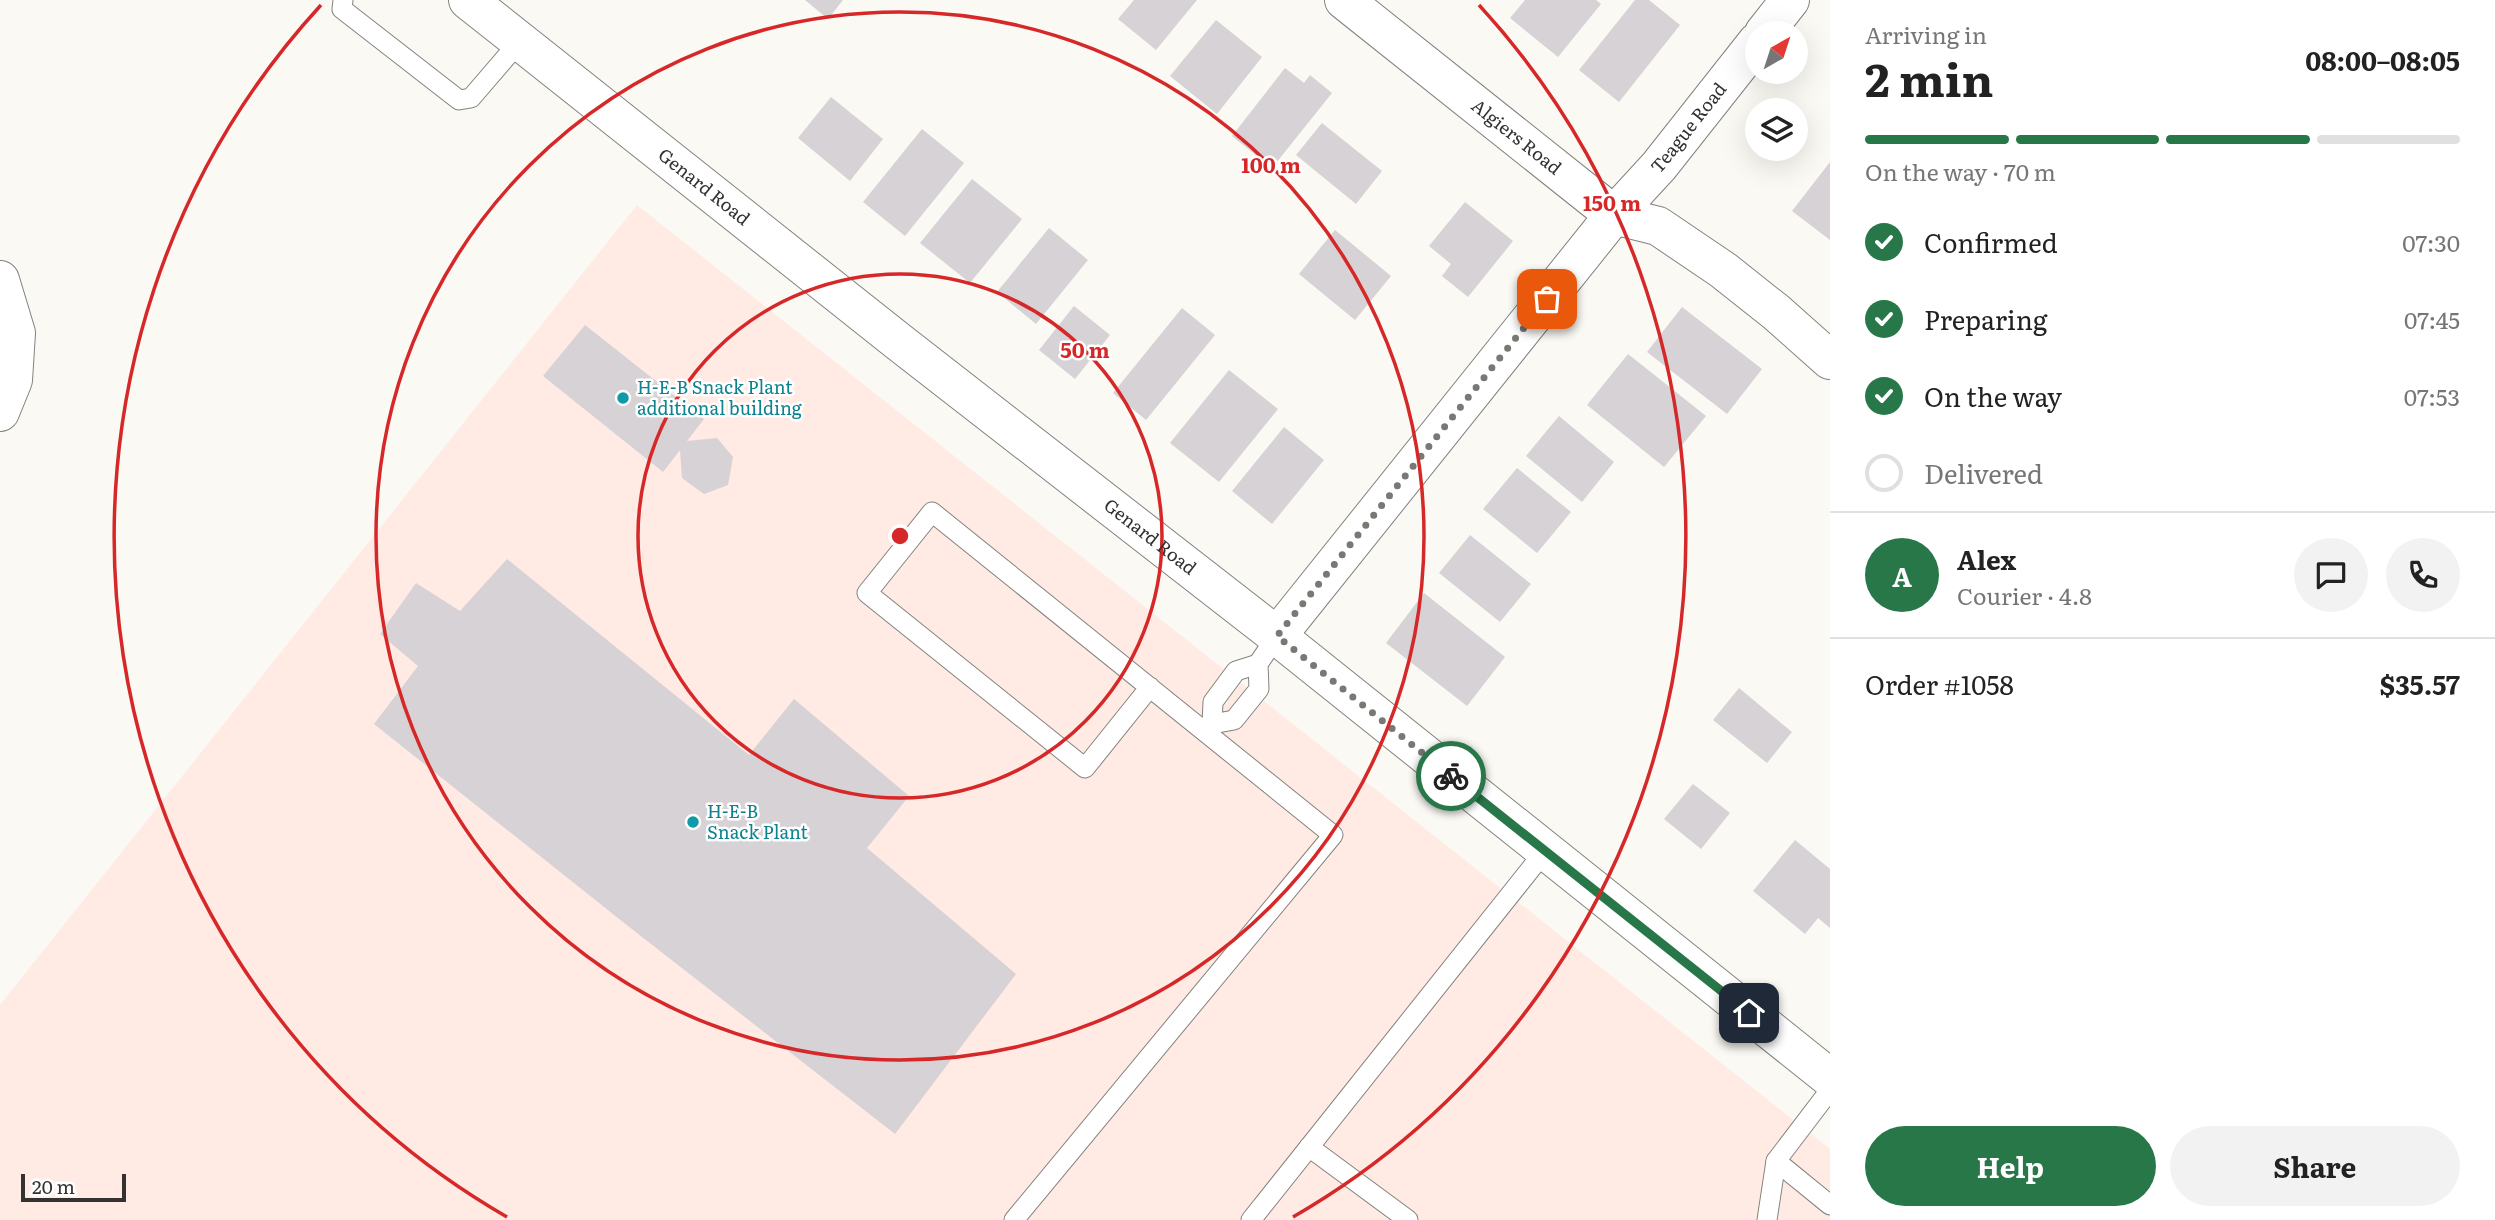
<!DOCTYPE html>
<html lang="en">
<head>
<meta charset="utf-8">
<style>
	:root { --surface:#fff; --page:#f2f2f2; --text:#222; --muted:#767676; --line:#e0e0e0; --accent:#277748 }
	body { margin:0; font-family:Literata,serif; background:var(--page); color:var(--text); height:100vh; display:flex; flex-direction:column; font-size:26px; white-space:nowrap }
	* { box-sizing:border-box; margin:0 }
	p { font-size:23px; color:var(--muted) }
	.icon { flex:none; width:38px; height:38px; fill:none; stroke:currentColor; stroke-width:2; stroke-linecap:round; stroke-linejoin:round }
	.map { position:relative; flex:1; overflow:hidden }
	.panel { display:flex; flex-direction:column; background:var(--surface); width:665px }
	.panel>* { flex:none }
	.needle { width:46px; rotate:39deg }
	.buttons { position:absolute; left:1745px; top:21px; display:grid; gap:14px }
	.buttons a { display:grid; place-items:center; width:63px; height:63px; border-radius:50%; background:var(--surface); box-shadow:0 7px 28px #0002; font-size:35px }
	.scale { position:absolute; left:21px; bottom:18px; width:105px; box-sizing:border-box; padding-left:7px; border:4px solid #333231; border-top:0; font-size:19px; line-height:24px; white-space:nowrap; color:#333231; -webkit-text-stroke:5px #fff; paint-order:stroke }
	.pin { position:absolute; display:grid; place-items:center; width:60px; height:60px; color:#fff; margin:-30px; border-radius:14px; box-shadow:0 4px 10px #0006 }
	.courier { position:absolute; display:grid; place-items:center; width:70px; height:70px; margin:-35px; border:5px solid #277748; border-radius:50%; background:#fff; color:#222; box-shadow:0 2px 9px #0007 }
	.headline em { font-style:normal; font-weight:700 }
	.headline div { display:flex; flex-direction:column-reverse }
	.headline { display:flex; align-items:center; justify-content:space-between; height:119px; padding:0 35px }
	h1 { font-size:46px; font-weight:700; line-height:52px }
	.bar { display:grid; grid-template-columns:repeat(4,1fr); gap:10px 7px; align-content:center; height:84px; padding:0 35px }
	.bar i { height:9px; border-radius:5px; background:var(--line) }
	.bar .selected { background:var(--accent) }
	.bar p { grid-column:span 4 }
	.line { display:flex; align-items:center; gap:18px; padding:0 35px; border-top:2px solid var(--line) }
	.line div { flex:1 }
	.round { display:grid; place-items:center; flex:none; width:74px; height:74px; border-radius:37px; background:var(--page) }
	ol { padding:0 35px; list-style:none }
	li { display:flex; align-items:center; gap:21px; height:77px }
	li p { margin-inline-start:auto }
	li .icon { padding:7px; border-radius:50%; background:var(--accent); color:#fff; stroke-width:4 }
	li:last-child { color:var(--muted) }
	li i { width:38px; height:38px; border:4px solid var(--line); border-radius:50% }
	.primary-button { display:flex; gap:14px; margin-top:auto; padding:14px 35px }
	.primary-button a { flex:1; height:80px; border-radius:42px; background:var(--accent); color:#fff; font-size:28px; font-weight:700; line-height:80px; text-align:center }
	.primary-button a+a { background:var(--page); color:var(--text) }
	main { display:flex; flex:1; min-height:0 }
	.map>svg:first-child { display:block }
	.industrial { fill:#ffeae4 }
	.building { fill:#d6d2d5 }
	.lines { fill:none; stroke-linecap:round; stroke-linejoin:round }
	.lane-casing { stroke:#84827e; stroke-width:21 }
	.street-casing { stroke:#84827e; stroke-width:40 }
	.secondary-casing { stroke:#84827e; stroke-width:40 }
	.lane { stroke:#fff; stroke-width:19 }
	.street { stroke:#fff; stroke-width:38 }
	.secondary { stroke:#fff; stroke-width:38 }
	.done { stroke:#797875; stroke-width:7; stroke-dasharray:0 12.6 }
	.route { stroke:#277748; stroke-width:9 }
	.ring { fill:none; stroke:#d62828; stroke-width:3.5 }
	.culture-dot { fill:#0f9aa8; stroke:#fff; stroke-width:2.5 }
	.labels { text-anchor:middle; stroke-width:5; stroke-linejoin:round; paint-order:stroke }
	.street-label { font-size:18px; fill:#333231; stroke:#fff }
	.culture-label { font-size:18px; fill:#0d838f; stroke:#fff; text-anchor:start }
	.centre { fill:#d62828; stroke:#fff; stroke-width:3.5 }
	.ring-label { font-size:21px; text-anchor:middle; font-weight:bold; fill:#d62828; stroke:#fff; stroke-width:5; stroke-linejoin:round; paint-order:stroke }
</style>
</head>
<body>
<main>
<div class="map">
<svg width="1830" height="1220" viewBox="0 0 1830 1220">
	<rect width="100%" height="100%" fill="#fbf9f4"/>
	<path class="industrial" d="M637,205L1830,1149V1220H0V1005Z"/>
	<g class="building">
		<path d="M805,0H843L828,19Z"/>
		<path d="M1134,0H1197L1156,50L1118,19Z"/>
		<path d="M1525,0H1596L1601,4L1558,57L1510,18Z"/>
		<path d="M1635,0H1649L1680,25L1619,102L1579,70Z"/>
		<path d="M1216,20L1262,57L1217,114L1170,76Z"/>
		<path d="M1285,68L1304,83L1310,75L1332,93L1272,168L1232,136Z"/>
		<path d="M831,97L883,139L850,181L798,138Z"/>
		<path d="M1322,123L1382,171L1356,204L1296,155Z"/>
		<path d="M922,129L964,163L905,236L863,202Z"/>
		<path d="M1830,162V240L1792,211Z"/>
		<path d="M972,179L1022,219L970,283L920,243Z"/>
		<path d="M1465,202L1513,241L1468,297L1442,276L1451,264L1429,246Z"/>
		<path d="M1049,228L1088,260L1036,324L997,292Z"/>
		<path d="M1335,230L1391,276L1355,320L1299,274Z"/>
		<path d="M1074,306L1110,335L1075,379L1039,350Z"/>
		<path d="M1682,307L1762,369L1727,414L1647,352Z"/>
		<path d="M1182,308L1215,335L1146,420L1113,393Z"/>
		<path d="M585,325L704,419L687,441L717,438L733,457L728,485L704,494L682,478L680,450L663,472L543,376Z"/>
		<path d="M1628,354L1706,416L1664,467L1587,405Z"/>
		<path d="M1229,370L1278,409L1219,482L1170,443Z"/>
		<path d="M1559,416L1614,462L1582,502L1526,456Z"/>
		<path d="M1284,427L1324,460L1272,524L1232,491Z"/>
		<path d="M1517,468L1571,512L1537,553L1483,509Z"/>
		<path d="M1470,535L1531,584L1500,622L1439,573Z"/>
		<path d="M507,559L749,755L794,699L909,796L867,848L1016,974L895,1134L628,926L374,724L418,666L380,634L416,583L460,611Z"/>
		<path d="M1424,593L1505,657L1467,706L1386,643Z"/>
		<path d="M1739,688L1792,732L1767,763L1713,720Z"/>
		<path d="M1693,784L1730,813L1701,849L1664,819Z"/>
		<path d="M1795,840L1830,869V928L1818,918L1805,934L1753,891Z"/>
	</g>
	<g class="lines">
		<defs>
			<g id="lane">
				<path d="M343,0L342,9L459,100L471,98L520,41"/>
				<path d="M1212,724L1234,720L1259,689L1258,664L1277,636"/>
				<path d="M1206,732L1212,724L1213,702L1236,671L1258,664"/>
				<path d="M1309,1147L1408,1220"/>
				<path d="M1776,1161L1830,1205"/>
				<path d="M1014,1220L1333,835L932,512L867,593L1085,768L1150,687"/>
				<path d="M1251,1220L1545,851"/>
				<path d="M1767,1220L1776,1161L1830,1090"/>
			</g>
			<g id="street">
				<path id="s1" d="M1344,0L1614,215L1658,226L1723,270L1776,312L1830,360"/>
				<path d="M1764,33L1790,0"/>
				<path d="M0,280L16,333L13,380L0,412"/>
				<path id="s2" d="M1277,636L1614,215L1659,166L1757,42"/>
			</g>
			<g id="secondary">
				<path id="s3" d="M468,0L899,342L1277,636L1830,1078"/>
			</g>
		</defs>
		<use href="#lane" class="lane-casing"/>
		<use href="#street" class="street-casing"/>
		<use href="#secondary" class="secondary-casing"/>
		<use href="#lane" class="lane"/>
		<use href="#street" class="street"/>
		<use href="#secondary" class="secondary"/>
	</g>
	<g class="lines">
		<path class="done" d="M1451,776L1277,636L1547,299"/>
		<path class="route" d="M1451,776L1749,1013"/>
	</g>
	<g class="ring">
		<circle cx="900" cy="536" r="262"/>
		<circle cx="900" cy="536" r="524"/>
		<path d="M507 1217A786 786 0 0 1 321 5M1479 5A786 786 0 0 1 1293 1217"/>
	</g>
	<g class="culture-dot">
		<circle cx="623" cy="398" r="7"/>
		<circle cx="693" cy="822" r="7"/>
	</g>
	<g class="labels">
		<g class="street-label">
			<text dy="6" stroke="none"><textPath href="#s2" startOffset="654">Teague Road</textPath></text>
			<text dy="6" stroke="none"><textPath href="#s1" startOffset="220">Algiers Road</textPath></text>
			<text dy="6" stroke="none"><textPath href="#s3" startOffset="301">Genard Road</textPath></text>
			<text dy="6" stroke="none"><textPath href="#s3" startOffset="868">Genard Road</textPath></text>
		</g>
		<g class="culture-label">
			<text x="637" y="394">H-E-B Snack Plant<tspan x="637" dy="21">additional building</tspan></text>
			<text x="707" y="818">H-E-B<tspan x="707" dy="21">Snack Plant</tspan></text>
		</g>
	</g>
	<circle cx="900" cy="536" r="10" class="centre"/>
	<g class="ring-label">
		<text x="1271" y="173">100 m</text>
		<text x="1612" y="211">150 m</text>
		<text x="1085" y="358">50 m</text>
	</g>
</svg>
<div class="buttons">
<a><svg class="needle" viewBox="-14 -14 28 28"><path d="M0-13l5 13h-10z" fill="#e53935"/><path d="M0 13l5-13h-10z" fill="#767676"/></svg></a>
<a><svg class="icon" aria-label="layers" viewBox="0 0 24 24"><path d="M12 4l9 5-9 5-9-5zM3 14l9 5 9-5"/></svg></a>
</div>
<div class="scale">20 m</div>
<div class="pin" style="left:1547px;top:299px;background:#ea580c"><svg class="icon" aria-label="bag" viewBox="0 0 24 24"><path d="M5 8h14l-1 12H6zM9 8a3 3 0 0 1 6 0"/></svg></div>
<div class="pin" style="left:1749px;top:1013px;background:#1f2937"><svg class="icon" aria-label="home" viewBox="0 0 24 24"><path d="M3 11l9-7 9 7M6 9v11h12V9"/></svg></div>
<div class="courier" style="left:1451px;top:776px"><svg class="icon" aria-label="bike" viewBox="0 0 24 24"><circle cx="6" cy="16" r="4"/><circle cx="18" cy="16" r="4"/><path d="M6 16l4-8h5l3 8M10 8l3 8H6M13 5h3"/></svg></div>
</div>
<section class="panel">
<div class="headline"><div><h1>2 min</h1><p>Arriving in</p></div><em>08:00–08:05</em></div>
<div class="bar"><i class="selected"></i><i class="selected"></i><i class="selected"></i><i></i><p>On the way · 70 m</p></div>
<ol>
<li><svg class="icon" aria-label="check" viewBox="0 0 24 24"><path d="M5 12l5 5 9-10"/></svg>Confirmed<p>07:30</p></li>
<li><svg class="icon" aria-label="check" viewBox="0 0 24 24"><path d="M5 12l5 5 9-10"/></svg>Preparing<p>07:45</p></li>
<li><svg class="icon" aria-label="check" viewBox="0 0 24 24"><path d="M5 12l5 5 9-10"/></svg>On the way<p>07:53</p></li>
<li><i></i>Delivered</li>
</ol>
<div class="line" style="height:126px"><b class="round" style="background:var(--accent);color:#fff">A</b><div><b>Alex</b><p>Courier · 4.8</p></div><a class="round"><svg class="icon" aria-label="chat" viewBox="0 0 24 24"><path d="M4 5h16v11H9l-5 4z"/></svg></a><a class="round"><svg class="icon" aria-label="phone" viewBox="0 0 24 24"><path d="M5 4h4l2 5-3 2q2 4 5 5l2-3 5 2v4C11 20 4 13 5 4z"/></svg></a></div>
<div class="line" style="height:91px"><div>Order #1058</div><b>$35.57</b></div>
<div class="primary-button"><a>Help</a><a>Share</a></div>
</section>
</main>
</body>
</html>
